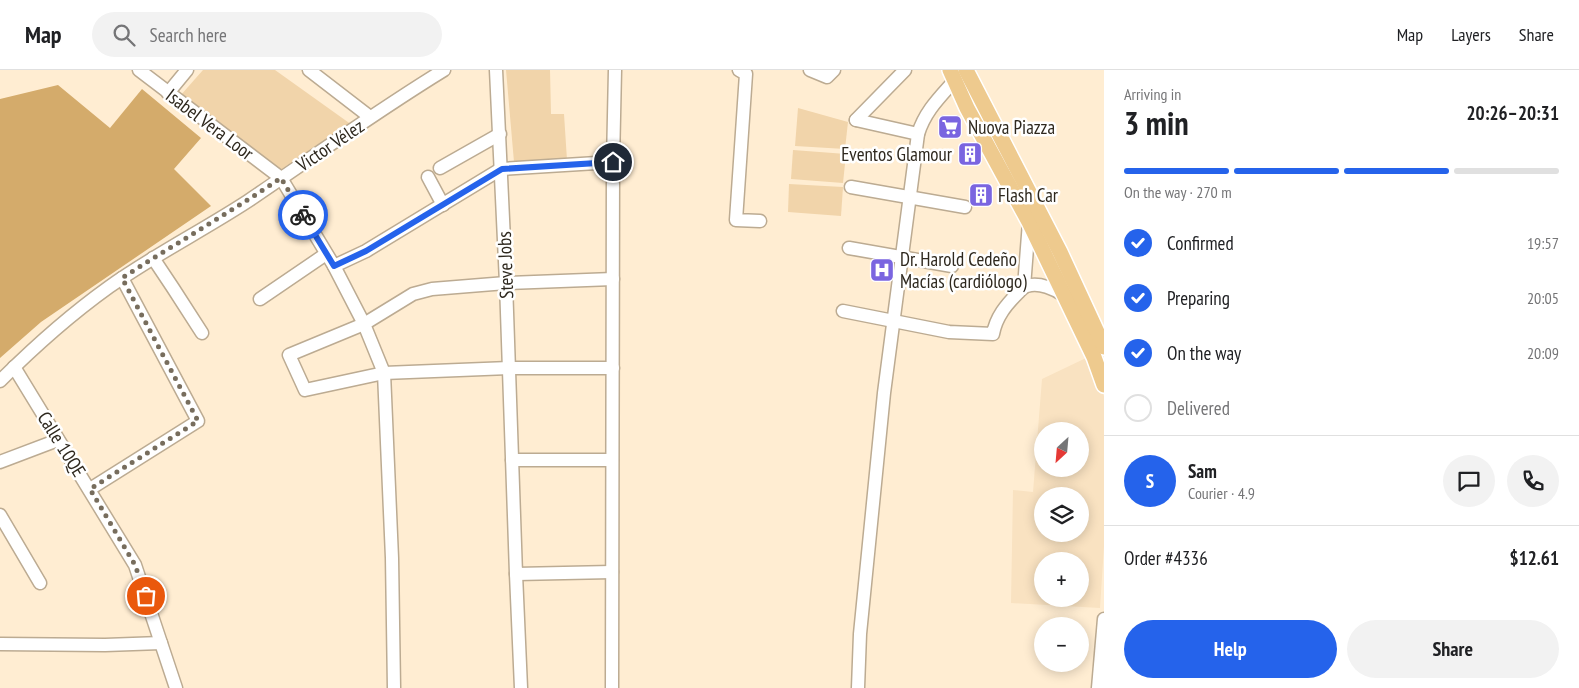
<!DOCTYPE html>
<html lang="en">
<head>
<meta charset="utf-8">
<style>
	:root { --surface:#fff; --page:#f2f2f2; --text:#202124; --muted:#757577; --line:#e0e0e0; --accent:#2563eb }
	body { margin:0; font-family:"PT Sans Narrow",sans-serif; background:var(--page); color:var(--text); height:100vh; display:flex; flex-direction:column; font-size:19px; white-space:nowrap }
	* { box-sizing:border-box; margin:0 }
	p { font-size:16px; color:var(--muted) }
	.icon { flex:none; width:28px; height:28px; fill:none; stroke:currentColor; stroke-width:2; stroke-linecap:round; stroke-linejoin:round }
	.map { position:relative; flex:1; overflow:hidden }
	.details { display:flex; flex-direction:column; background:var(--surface); width:475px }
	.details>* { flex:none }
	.needle { width:32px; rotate:206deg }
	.buttons { position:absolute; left:1034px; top:352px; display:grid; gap:10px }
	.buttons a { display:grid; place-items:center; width:55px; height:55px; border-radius:50%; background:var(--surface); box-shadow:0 2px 12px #0003; font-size:25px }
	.pin { position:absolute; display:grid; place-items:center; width:42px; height:42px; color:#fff; margin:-21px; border:2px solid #fff; border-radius:50%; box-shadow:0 1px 5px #0007 }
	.courier { position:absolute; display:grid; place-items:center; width:50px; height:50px; margin:-25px; border:4px solid #2563eb; border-radius:50%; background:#fff; color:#222; box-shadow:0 1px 6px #0007 }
	.head em { font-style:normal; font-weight:800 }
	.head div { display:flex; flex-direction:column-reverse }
	.head { display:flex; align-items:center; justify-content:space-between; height:85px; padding:0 20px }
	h1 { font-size:32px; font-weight:800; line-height:38px }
	.bar { display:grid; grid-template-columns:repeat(4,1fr); gap:8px 5px; align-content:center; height:60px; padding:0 20px }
	.bar i { height:6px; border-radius:4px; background:var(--line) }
	.bar .on { background:var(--accent) }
	.bar p { grid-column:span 4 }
	.line { display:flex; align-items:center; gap:12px; padding:0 20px; border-top:1px solid var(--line) }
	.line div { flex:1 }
	.round { display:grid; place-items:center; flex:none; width:52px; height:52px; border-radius:26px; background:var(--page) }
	ol { padding:0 20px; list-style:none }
	li { display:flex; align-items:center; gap:15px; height:55px }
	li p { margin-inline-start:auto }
	li .icon { padding:5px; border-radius:50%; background:var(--accent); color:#fff; stroke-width:4 }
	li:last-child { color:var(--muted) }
	li i { width:28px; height:28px; border:2px solid var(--line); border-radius:50% }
	.cta { display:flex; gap:10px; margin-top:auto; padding:10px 20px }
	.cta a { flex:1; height:58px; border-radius:30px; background:var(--accent); color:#fff; font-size:20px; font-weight:800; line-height:58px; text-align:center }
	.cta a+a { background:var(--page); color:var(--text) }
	header { display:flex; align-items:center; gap:30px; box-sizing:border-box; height:70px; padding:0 25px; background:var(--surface); border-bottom:1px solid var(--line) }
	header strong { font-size:24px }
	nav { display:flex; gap:28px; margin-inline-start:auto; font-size:18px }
	.search { width:350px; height:45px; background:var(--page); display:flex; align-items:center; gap:12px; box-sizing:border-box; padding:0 18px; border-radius:28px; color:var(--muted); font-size:19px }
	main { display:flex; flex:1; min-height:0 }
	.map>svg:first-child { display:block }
	.built { fill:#f9e2c1; fill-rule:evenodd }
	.green { fill:#f1d4aa }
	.forest { fill:#d4ab6b }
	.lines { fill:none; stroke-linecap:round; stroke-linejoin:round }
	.minor-casing { stroke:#bcab92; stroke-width:15 }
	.major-casing { stroke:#fff; stroke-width:18 }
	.minor { stroke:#fff; stroke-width:12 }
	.major { stroke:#eeca8e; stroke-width:15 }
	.done { stroke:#776d5d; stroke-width:5; stroke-dasharray:0 9 }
	.route { stroke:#2563eb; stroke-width:6 }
	.labels { text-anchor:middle; stroke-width:5; stroke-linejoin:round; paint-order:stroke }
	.street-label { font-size:19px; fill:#2e281e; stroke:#fff }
	.poi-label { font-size:19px; fill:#2e281e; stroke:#fff; text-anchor:start }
</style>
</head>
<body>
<header>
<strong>Map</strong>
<div class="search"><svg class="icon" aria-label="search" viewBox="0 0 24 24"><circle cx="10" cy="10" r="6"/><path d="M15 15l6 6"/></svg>Search here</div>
<nav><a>Map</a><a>Layers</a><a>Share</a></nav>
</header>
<main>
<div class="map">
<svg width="1104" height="618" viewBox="0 0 1104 618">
	<rect width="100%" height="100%" fill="#ffedd2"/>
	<path class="built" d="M1086,288L1104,326V476L1100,538L1011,533L1013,420L1033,422L1042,309ZM1042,361H1080V399H1042ZM1042,426H1080V464H1042ZM1042,491H1080V529H1042Z"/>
	<g class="green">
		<path d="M203,0H275L352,55L281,101L180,26Z"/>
		<path d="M506,0H550L551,44H564L567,90L514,92Z"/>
		<path d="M798,38L848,52L845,79L795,76Z"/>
		<path d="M793,80L846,84L843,113L791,109Z"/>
		<path d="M789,114L843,117L841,146L788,142Z"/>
	</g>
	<path class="forest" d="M58,15L110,58L142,19L201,68L174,99L211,136L41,252L0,288V29Z"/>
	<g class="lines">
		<defs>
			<g id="minor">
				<path d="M139,0L281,108L334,196L364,254L384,303L392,488L394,618"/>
				<path d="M309,0L370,47"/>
				<path d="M496,0L506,213L516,504L612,502"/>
				<path d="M739,0L746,4L736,150L760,151"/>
				<path d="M810,0L827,7L834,0"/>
				<path d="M168,23L187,0"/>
				<path d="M856,50L905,0"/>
				<path d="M856,50L918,64"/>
				<path d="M440,98L500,64"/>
				<path d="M428,107L443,135"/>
				<path d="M851,117L965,137"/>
				<path d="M849,178L952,196"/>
				<path d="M153,188L173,218L202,263"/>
				<path d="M334,196L366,181L501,99L613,92"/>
				<path d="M1024,217L1029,152"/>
				<path d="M260,229L326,184"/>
				<path d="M843,241L949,262L993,264C996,247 1006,235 1018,223C1021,220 1023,217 1027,216C1039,212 1055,219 1065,226"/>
				<path d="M14,297L135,495L176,618"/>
				<path d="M613,298H509L384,303L305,320L289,285L364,254L413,224L432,219L506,213L613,209"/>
				<path d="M0,311C34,277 70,245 109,217C154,185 202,161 248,131C313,87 377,41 444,0"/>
				<path d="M512,390H612"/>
				<path d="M0,392L58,370"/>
				<path d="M90,419L198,351L122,208"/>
				<path d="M0,445L40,513"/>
				<path d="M516,504L521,618"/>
				<path d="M0,574L105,575L161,573"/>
				<path d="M612,618L613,92L615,0"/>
				<path d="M858,618L860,564L884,323L918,64C925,41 940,27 955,10"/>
				<path d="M1098,618L1104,549"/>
			</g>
			<g id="major">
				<path d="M950,0L967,38L1029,152L1094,287L1104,315"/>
				<path d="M966,0L1060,182L1104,277"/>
			</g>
		</defs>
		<use href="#minor" class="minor-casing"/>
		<use href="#major" class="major-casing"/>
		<use href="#minor" class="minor"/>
		<use href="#major" class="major"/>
	</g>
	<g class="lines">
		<path class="done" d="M146,526L135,495L90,419L198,351L122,208C175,174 229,143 281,108L303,145"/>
		<path class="route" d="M303,145L334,196L366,181L502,99L613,92"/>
	</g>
	<defs>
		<symbol id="supermarket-square" viewBox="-11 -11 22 22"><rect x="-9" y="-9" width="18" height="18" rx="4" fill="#7a65e0" stroke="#fff"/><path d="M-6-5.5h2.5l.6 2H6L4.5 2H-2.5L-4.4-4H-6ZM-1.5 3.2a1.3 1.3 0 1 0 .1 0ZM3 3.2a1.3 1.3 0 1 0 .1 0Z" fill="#fff"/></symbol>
		<symbol id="building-square" viewBox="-11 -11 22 22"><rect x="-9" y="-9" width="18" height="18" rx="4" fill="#7a65e0" stroke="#fff"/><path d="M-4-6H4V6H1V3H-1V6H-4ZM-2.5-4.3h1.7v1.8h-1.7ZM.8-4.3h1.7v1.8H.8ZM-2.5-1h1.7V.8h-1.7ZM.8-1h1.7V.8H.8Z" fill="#fff"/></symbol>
		<symbol id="hospital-square" viewBox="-11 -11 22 22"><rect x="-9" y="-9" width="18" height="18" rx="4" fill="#7a65e0" stroke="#fff"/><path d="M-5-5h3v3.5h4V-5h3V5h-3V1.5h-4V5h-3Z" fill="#fff"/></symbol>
	</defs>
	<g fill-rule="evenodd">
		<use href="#supermarket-square" x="936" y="43" width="28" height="28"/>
		<use href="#building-square" x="956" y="70" width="28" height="28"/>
		<use href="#building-square" x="967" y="111" width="28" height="28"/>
		<use href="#hospital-square" x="868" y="186" width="28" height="28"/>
	</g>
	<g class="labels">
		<g class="street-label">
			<text transform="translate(210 54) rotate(37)" y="7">Isabel Vera Loor</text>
			<text transform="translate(330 75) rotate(-34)" y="7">Victor Vélez</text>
			<text transform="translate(505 195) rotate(-92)" y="7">Steve Jobs</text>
			<text transform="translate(62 374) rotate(58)" y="7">Calle 10QE</text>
		</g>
		<g class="poi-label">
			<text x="968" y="64">Nuova Piazza</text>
			<text x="952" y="91" text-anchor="end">Eventos Glamour</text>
			<text x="998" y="132">Flash Car</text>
			<text x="900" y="196">Dr. Harold Cedeño<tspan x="900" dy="22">Macías (cardiólogo)</tspan></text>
		</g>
	</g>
</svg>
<div class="buttons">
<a><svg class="needle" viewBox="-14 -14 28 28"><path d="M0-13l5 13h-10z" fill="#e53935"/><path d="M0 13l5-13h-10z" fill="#757577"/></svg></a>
<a><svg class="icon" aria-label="layers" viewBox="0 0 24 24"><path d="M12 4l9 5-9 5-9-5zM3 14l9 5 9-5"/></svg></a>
<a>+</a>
<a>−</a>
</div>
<div class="pin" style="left:146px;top:526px;background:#ea580c"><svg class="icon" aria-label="bag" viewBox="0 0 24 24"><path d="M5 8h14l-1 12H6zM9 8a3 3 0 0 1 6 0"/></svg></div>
<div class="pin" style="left:613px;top:92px;background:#1f2937"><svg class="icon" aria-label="home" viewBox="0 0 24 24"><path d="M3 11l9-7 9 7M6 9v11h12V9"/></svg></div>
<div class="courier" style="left:303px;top:145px"><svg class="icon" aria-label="bike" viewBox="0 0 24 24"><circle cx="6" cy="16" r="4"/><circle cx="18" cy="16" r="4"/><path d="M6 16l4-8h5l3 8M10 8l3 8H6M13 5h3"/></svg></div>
</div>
<section class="details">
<div class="head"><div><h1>3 min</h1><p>Arriving in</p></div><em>20:26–20:31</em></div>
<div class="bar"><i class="on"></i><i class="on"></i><i class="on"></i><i></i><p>On the way · 270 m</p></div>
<ol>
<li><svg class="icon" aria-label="check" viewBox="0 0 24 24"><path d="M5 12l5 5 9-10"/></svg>Confirmed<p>19:57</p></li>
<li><svg class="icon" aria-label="check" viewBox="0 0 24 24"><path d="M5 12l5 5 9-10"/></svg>Preparing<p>20:05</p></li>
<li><svg class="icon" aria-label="check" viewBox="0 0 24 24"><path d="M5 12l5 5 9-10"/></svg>On the way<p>20:09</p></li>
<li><i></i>Delivered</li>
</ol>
<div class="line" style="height:90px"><b class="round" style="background:var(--accent);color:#fff">S</b><div><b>Sam</b><p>Courier · 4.9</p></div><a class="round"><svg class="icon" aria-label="chat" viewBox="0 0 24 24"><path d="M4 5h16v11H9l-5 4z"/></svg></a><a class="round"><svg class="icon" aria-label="phone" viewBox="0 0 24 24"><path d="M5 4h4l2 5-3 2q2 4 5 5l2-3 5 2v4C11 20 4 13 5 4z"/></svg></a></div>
<div class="line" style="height:65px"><div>Order #4336</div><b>$12.61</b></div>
<div class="cta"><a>Help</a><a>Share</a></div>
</section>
</main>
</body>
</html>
